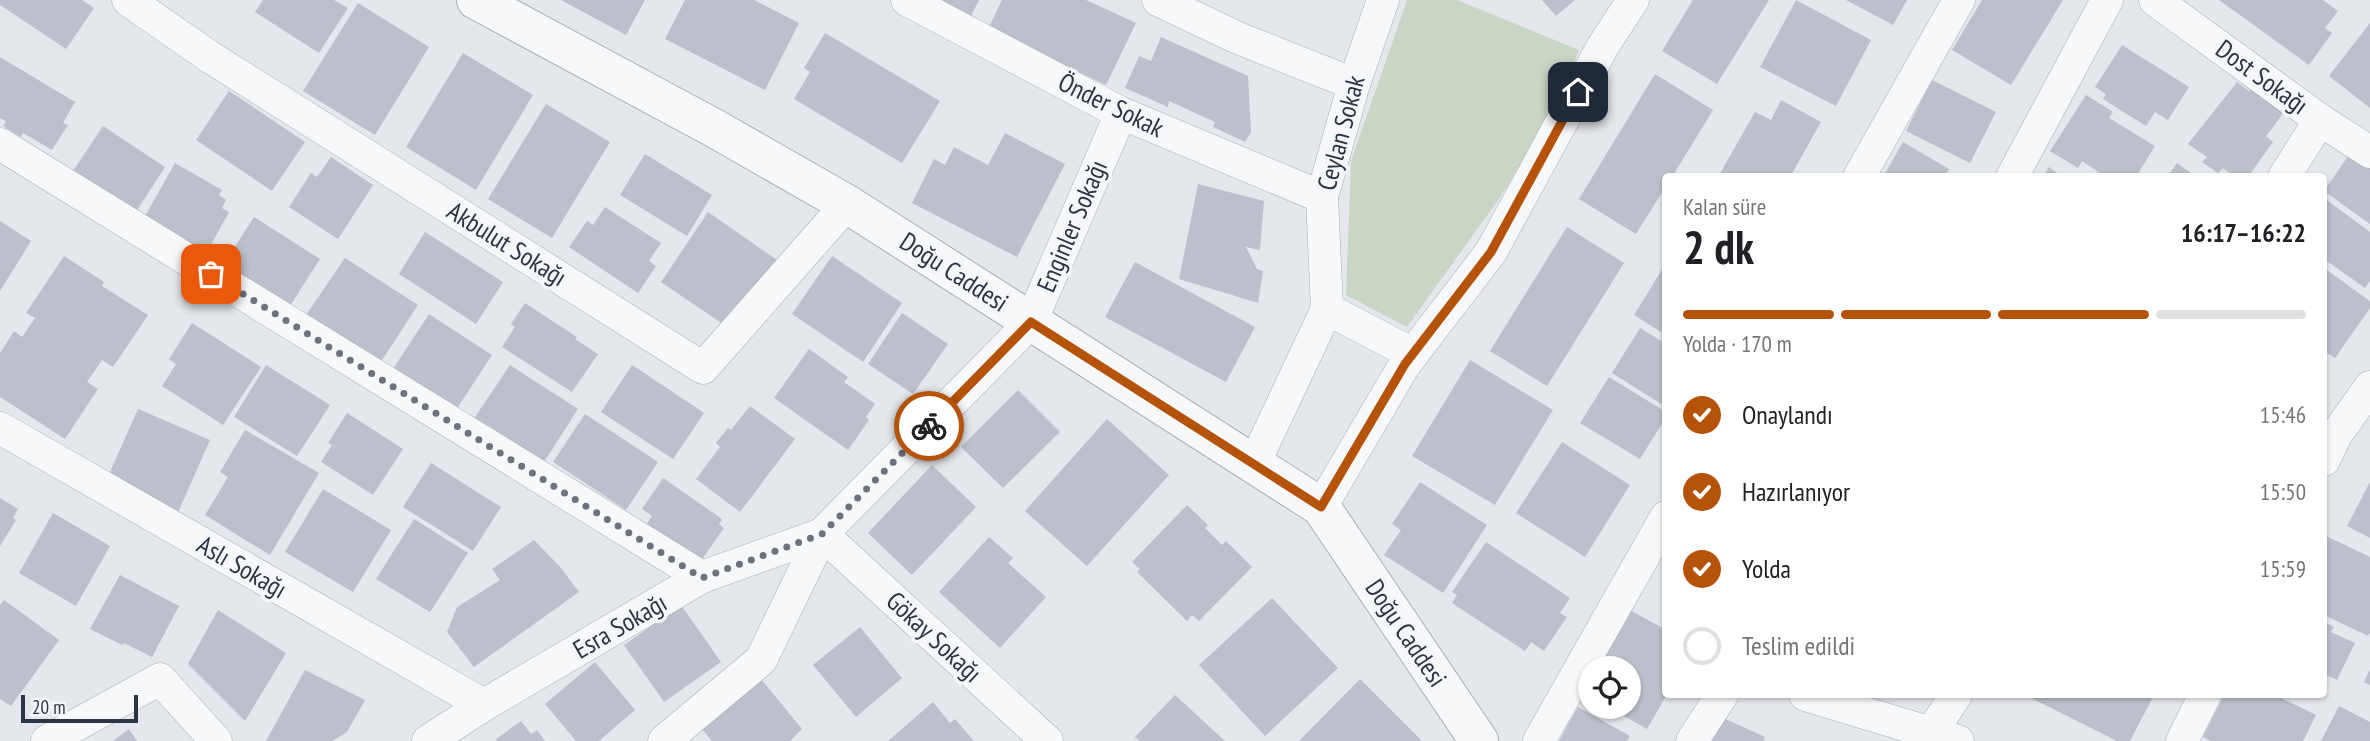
<!DOCTYPE html>
<html lang="tr">
<head>
<meta charset="utf-8">
<style>
	:root { --surface:#fff; --page:#f6f6f6; --text:#202124; --muted:#757577; --line:#e0e0e0; --accent:#b45309 }
	body { margin:0; font-family:"PT Sans Narrow",sans-serif; background:var(--page); color:var(--text); height:100vh; display:flex; flex-direction:column; font-size:26px; white-space:nowrap }
	* { box-sizing:border-box; margin:0 }
	p { font-size:23px; color:var(--muted) }
	.icon { flex:none; width:38px; height:38px; fill:none; stroke:currentColor; stroke-width:2; stroke-linecap:round; stroke-linejoin:round }
	.map { position:relative; flex:1; overflow:hidden }
	.panel { position:absolute; left:1662px; top:173px; width:665px; height:525px; display:flex; flex-direction:column; background:var(--surface); border-radius:7px; box-shadow:0 2px 5px #0004 }
	.panel>* { flex:none }
	.controls { position:absolute; left:1578px; top:656px; display:grid; gap:14px }
	.controls a { display:grid; place-items:center; width:63px; height:63px; border-radius:50%; background:var(--surface); box-shadow:0 2px 5px #0004; font-size:35px }
	.scale { position:absolute; left:21px; bottom:18px; width:117px; box-sizing:border-box; padding-left:7px; border:4px solid #2b3445; border-top:0; font-size:19px; line-height:24px; white-space:nowrap; color:#2b3445; -webkit-text-stroke:5px #f4f6f9; paint-order:stroke }
	.pin { position:absolute; display:grid; place-items:center; width:60px; height:60px; color:#fff; margin:-30px; border-radius:14px; box-shadow:0 4px 10px #0006 }
	.courier { position:absolute; display:grid; place-items:center; width:70px; height:70px; margin:-35px; border:5px solid #b45309; border-radius:50%; background:#fff; color:#222; box-shadow:0 2px 9px #0007 }
	.head em { font-style:normal; font-weight:600 }
	.head div { display:flex; flex-direction:column-reverse }
	.head { display:flex; align-items:center; justify-content:space-between; height:119px; padding:0 21px }
	h1 { font-size:46px; font-weight:600; line-height:52px }
	.bar { display:grid; grid-template-columns:repeat(4,1fr); gap:10px 7px; align-content:center; height:84px; padding:0 21px }
	.bar i { height:9px; border-radius:5px; background:var(--line) }
	.bar .current { background:var(--accent) }
	.bar p { grid-column:span 4 }
	ol { padding:0 21px; list-style:none }
	li { display:flex; align-items:center; gap:21px; height:77px }
	li p { margin-inline-start:auto }
	li .icon { padding:7px; border-radius:50%; background:var(--accent); color:#fff; stroke-width:4 }
	li:last-child { color:var(--muted) }
	li i { width:38px; height:38px; border:4px solid var(--line); border-radius:50% }
	.map>svg:first-child { display:block }
	.green { fill:#c9d6c5 }
	.building { fill:#bbc0ca }
	.lines { fill:none; stroke-linecap:round; stroke-linejoin:round }
	.minor-casing { stroke:#a9aeb7; stroke-width:33 }
	.tertiary-casing { stroke:#a9aeb7; stroke-width:40 }
	.minor { stroke:#f7f8fa; stroke-width:32 }
	.tertiary { stroke:#f7f8fa; stroke-width:38 }
	.done { stroke:#6c737f; stroke-width:7; stroke-dasharray:0 12.6 }
	.route { stroke:#b45309; stroke-width:9 }
	.labels { text-anchor:middle; stroke-width:7; stroke-linejoin:round; paint-order:stroke }
	.street-label { font-size:26px; fill:#2b3445; stroke:#f4f6f9 }
</style>
</head>
<body>
<div class="map">
<svg width="2370" height="741" viewBox="0 0 2370 741">
	<rect width="100%" height="100%" fill="#e4e7ec"/>
	<path class="green" d="M1407,0H1457L1579,50L1558,101L1501,196L1407,327L1346,295L1351,161Z"/>
	<g class="building">
		<path d="M0,0H82L94,8L66,49L0,5Z"/>
		<path d="M263,0H334L348,8L319,53L255,12Z"/>
		<path d="M561,0H645L626,35Z"/>
		<path d="M685,0H754L799,23L765,90L665,39Z"/>
		<path d="M926,0H979L969,20Z"/>
		<path d="M1002,0H1086L1136,23L1106,85L988,29Z"/>
		<path d="M1542,0H1575L1556,16Z"/>
		<path d="M1693,0H1769L1717,84L1662,51Z"/>
		<path d="M1796,0L1871,40L1836,106L1760,67Z"/>
		<path d="M1846,0H1907L1893,25Z"/>
		<path d="M1982,0H2063L2011,85L1952,50Z"/>
		<path d="M2219,0H2323L2338,11L2325,28L2332,33L2309,65Z"/>
		<path d="M358,3L429,47L375,135L303,91Z"/>
		<path d="M2370,23V108L2329,76Z"/>
		<path d="M825,33L940,101L902,163L794,99L810,72L804,68Z"/>
		<path d="M1161,37L1248,76L1251,132L1245,142L1213,127L1215,122L1169,101L1168,107L1125,88L1139,56L1151,61Z"/>
		<path d="M2122,45L2189,87L2168,120L2155,112L2146,126L2103,99L2106,94L2095,87Z"/>
		<path d="M463,53L533,95L476,190L406,147Z"/>
		<path d="M0,57L75,102L63,123L68,125L52,150L23,133L21,137L3,126L6,121L0,118Z"/>
		<path d="M1655,74L1713,110L1672,177H1666V186L1636,234L1579,199Z"/>
		<path d="M1932,80L1996,112L1970,163L1906,131Z"/>
		<path d="M2237,82L2249,91L2256,82L2288,107L2266,136L2273,142L2248,177H2235L2223,168L2218,173L2202,162L2207,157L2188,144Z"/>
		<path d="M229,91L305,142L272,191L196,140Z"/>
		<path d="M2086,95L2113,112L2109,118L2155,146L2136,177H2106L2082,161L2078,168L2050,151Z"/>
		<path d="M1781,100L1821,122L1790,177H1718L1755,112L1771,120Z"/>
		<path d="M546,104L610,142L552,238L488,199Z"/>
		<path d="M103,126L165,167L134,215L71,174Z"/>
		<path d="M1005,133L1065,164L1017,257L912,203L934,159L945,165L954,147L988,165Z"/>
		<path d="M1903,142L1949,169L1945,177H1883Z"/>
		<path d="M2353,149L2370,161V224L2324,191Z"/>
		<path d="M645,154L712,195L687,236L620,195Z"/>
		<path d="M331,157L373,185L338,239L289,207L311,173L317,177Z"/>
		<path d="M175,163L222,190L219,195L226,200L222,208L229,212L206,254L144,218Z"/>
		<path d="M2177,163L2196,177H2167Z"/>
		<path d="M2049,167L2063,177H2043Z"/>
		<path d="M1198,184L1264,201L1260,250L1246,247L1257,269L1263,271L1258,303L1179,279Z"/>
		<path d="M2324,198L2370,232V281L2365,288L2324,259Z"/>
		<path d="M605,207L661,243L649,261L656,266L638,293L569,247L587,221L593,225Z"/>
		<path d="M708,212L777,260L730,329L661,282Z"/>
		<path d="M254,217L320,259L288,309L222,267Z"/>
		<path d="M0,221L31,241L0,291Z"/>
		<path d="M1567,227L1624,263L1547,386L1490,351Z"/>
		<path d="M425,232L503,282L476,324L399,274Z"/>
		<path d="M64,256L104,282L102,286L148,315L113,367L102,360L87,382L98,389L65,439L0,397V353L14,331L22,337L35,318L26,313Z"/>
		<path d="M832,256L902,303L863,362L792,314Z"/>
		<path d="M345,258L418,305L380,363L306,315Z"/>
		<path d="M1135,262L1255,327L1226,382L1105,317Z"/>
		<path d="M1666,263V335L1634,315Z"/>
		<path d="M2324,268L2370,301V308L2335,358L2324,351Z"/>
		<path d="M525,303L577,337L575,339L598,354L572,392L502,347L515,327L511,324Z"/>
		<path d="M902,313L948,344L913,394L868,364Z"/>
		<path d="M429,314L492,355L456,410L393,369Z"/>
		<path d="M192,323L261,367L223,425L162,386L176,364L169,359Z"/>
		<path d="M1640,328L1666,344V407L1612,373Z"/>
		<path d="M809,349L848,377L844,382L875,404L866,417L869,420L848,450L774,398Z"/>
		<path d="M1470,360L1553,410L1495,505L1412,456Z"/>
		<path d="M266,365L330,405L297,456L234,417Z"/>
		<path d="M510,365L578,409L542,465L473,420Z"/>
		<path d="M632,365L704,413L673,459L601,412Z"/>
		<path d="M1609,377L1666,412V417L1640,459L1580,423Z"/>
		<path d="M1018,390L1060,432L1003,488L961,447Z"/>
		<path d="M750,406L795,439L740,512L696,479L720,447L716,443L728,428L731,430Z"/>
		<path d="M138,409L210,440L177,515L105,483Z"/>
		<path d="M347,413L403,449L373,495L321,462L332,445L328,443Z"/>
		<path d="M585,414L658,462L626,510L553,462Z"/>
		<path d="M1107,419L1169,475L1087,566L1025,511Z"/>
		<path d="M245,430L319,473L270,555L205,515L228,477L220,472Z"/>
		<path d="M1562,442L1630,485L1585,557L1516,513Z"/>
		<path d="M431,463L501,507L473,551L403,507Z"/>
		<path d="M932,465L976,507L912,575L868,533Z"/>
		<path d="M663,478L722,519L719,524L724,528L700,562L646,525L652,516L642,509Z"/>
		<path d="M1420,482L1487,525L1443,593L1384,555L1401,530L1392,524Z"/>
		<path d="M2370,482V538L2347,526Z"/>
		<path d="M323,489L391,530L353,592L285,552Z"/>
		<path d="M0,498L18,509L13,518L16,520L0,546Z"/>
		<path d="M1187,505L1208,525L1205,528L1222,545L1226,541L1252,567L1199,621L1192,615L1187,621L1137,572L1140,569L1132,562Z"/>
		<path d="M53,513L110,546L76,606L19,573Z"/>
		<path d="M414,519L468,553L430,612L376,579Z"/>
		<path d="M2324,535L2370,557V632L2368,636L2324,615Z"/>
		<path d="M989,537L1013,558L1008,563L1046,597L1000,648L939,592Z"/>
		<path d="M534,540L561,568L579,592L474,667L447,632L457,607L500,580L492,569Z"/>
		<path d="M1486,542L1570,598L1560,613L1567,617L1544,651L1531,642L1525,651L1452,603L1457,595L1452,592Z"/>
		<path d="M120,575L179,606L152,657L124,643L122,645L90,629Z"/>
		<path d="M1272,598L1338,668L1265,736L1199,665Z"/>
		<path d="M4,600L59,640L11,706L0,699V605Z"/>
		<path d="M681,605L721,662L664,702L624,645Z"/>
		<path d="M1628,609L1666,630V696L1647,729L1608,707H1629V668H1593Z"/>
		<path d="M218,610L286,653L245,721L188,664Z"/>
		<path d="M2324,622L2334,627L2331,632L2355,643L2337,680L2324,674Z"/>
		<path d="M860,627L902,678L856,717L813,665Z"/>
		<path d="M595,662L635,710L599,741H576L545,704Z"/>
		<path d="M2370,669V685L2364,682Z"/>
		<path d="M305,670L365,700L347,732L332,741H266Z"/>
		<path d="M1591,672V697L1580,691Z"/>
		<path d="M761,679L802,729L790,741H712L701,728Z"/>
		<path d="M1360,679L1422,741H1299Z"/>
		<path d="M1175,695L1225,741H1140L1135,737Z"/>
		<path d="M2025,695H2154L2130,741H2117Z"/>
		<path d="M2224,695H2275L2316,715L2303,741H2211L2203,737Z"/>
		<path d="M933,702L950,723L955,719L974,741H888Z"/>
		<path d="M2339,706L2370,722V741H2321Z"/>
		<path d="M1578,707L1630,736L1627,741H1559Z"/>
		<path d="M1719,716L1765,737L1764,741H1707Z"/>
		<path d="M521,721L531,734L537,730L545,741H497L496,739Z"/>
		<path d="M129,729L137,741H113Z"/>
	</g>
	<g class="lines">
		<defs>
			<g id="minor">
				<path d="M128,0L210,57L703,368L847,204"/>
				<path d="M907,0L1121,113L1322,197"/>
				<path d="M1158,0L1238,38L1354,84"/>
				<path d="M2155,0L2320,120L2370,152"/>
				<path d="M0,144L702,577"/>
				<path d="M1859,177L1959,0"/>
				<path d="M2012,177L2107,0"/>
				<path d="M2284,177L2320,120"/>
				<path d="M1327,309L1413,354"/>
				<path d="M0,428L484,705"/>
				<path d="M2324,460L2336,435L2370,387"/>
				<path d="M1254,464L1327,309L1322,197L1354,84L1383,0"/>
				<path d="M1321,507L1405,364L1491,252L1603,46L1633,0"/>
				<path d="M1805,695L1958,741"/>
				<path d="M1931,733L1956,695"/>
				<path d="M47,741L160,679L216,741"/>
				<path d="M428,741L484,705L702,577L822,534L1047,741"/>
				<path d="M664,741L761,660L822,534L1031,322L1121,113"/>
				<path d="M1539,741L1666,517"/>
				<path d="M1692,741L1722,695"/>
				<path d="M2182,741L2205,695"/>
			</g>
			<path id="tertiary" d="M476,0L714,128L847,204L1321,507L1479,741"/>
		</defs>
		<use href="#minor" class="minor-casing"/>
		<use href="#tertiary" class="tertiary-casing"/>
		<use href="#minor" class="minor"/>
		<use href="#tertiary" class="tertiary"/>
	</g>
	<g class="lines">
		<path class="done" d="M211,274L702,578L822,534L929,426"/>
		<path class="route" d="M929,426L1031,322L1321,507L1405,364L1491,252L1578,92"/>
	</g>
	<g class="labels">
		<g class="street-label">
			<text transform="translate(2262 77) rotate(36)" y="9">Dost Sokağı</text>
			<text transform="translate(1111 105) rotate(26)" y="9">Önder Sokak</text>
			<text transform="translate(1341 133) rotate(-75)" y="9">Ceylan Sokak</text>
			<text transform="translate(1072 226) rotate(-67)" y="9">Enginler Sokağı</text>
			<text transform="translate(507 244) rotate(32)" y="9">Akbulut Sokağı</text>
			<text transform="translate(954 272) rotate(33)" y="9">Doğu Caddesi</text>
			<text transform="translate(242 567) rotate(30)" y="9">Aslı Sokağı</text>
			<text transform="translate(620 626) rotate(-30)" y="9">Esra Sokağı</text>
			<text transform="translate(1406 633) rotate(56)" y="9">Doğu Caddesi</text>
			<text transform="translate(934 637) rotate(43)" y="9">Gökay Sokağı</text>
		</g>
	</g>
</svg>
<div class="controls">
<a><svg class="icon" aria-label="locate" viewBox="0 0 24 24"><circle cx="12" cy="12" r="6"/><path d="M12 2v4M12 18v4M2 12h4M18 12h4"/></svg></a>
</div>
<div class="scale">20 m</div>
<div class="pin" style="left:211px;top:274px;background:#ea580c"><svg class="icon" aria-label="bag" viewBox="0 0 24 24"><path d="M5 8h14l-1 12H6zM9 8a3 3 0 0 1 6 0"/></svg></div>
<div class="pin" style="left:1578px;top:92px;background:#1f2937"><svg class="icon" aria-label="home" viewBox="0 0 24 24"><path d="M3 11l9-7 9 7M6 9v11h12V9"/></svg></div>
<div class="courier" style="left:929px;top:426px"><svg class="icon" aria-label="bike" viewBox="0 0 24 24"><circle cx="6" cy="16" r="4"/><circle cx="18" cy="16" r="4"/><path d="M6 16l4-8h5l3 8M10 8l3 8H6M13 5h3"/></svg></div>
<section class="panel">
<div class="head"><div><h1>2 dk</h1><p>Kalan süre</p></div><em>16:17–16:22</em></div>
<div class="bar"><i class="current"></i><i class="current"></i><i class="current"></i><i></i><p>Yolda · 170 m</p></div>
<ol>
<li><svg class="icon" aria-label="check" viewBox="0 0 24 24"><path d="M5 12l5 5 9-10"/></svg>Onaylandı<p>15:46</p></li>
<li><svg class="icon" aria-label="check" viewBox="0 0 24 24"><path d="M5 12l5 5 9-10"/></svg>Hazırlanıyor<p>15:50</p></li>
<li><svg class="icon" aria-label="check" viewBox="0 0 24 24"><path d="M5 12l5 5 9-10"/></svg>Yolda<p>15:59</p></li>
<li><i></i>Teslim edildi</li>
</ol>
</section>
</div>
</body>
</html>
